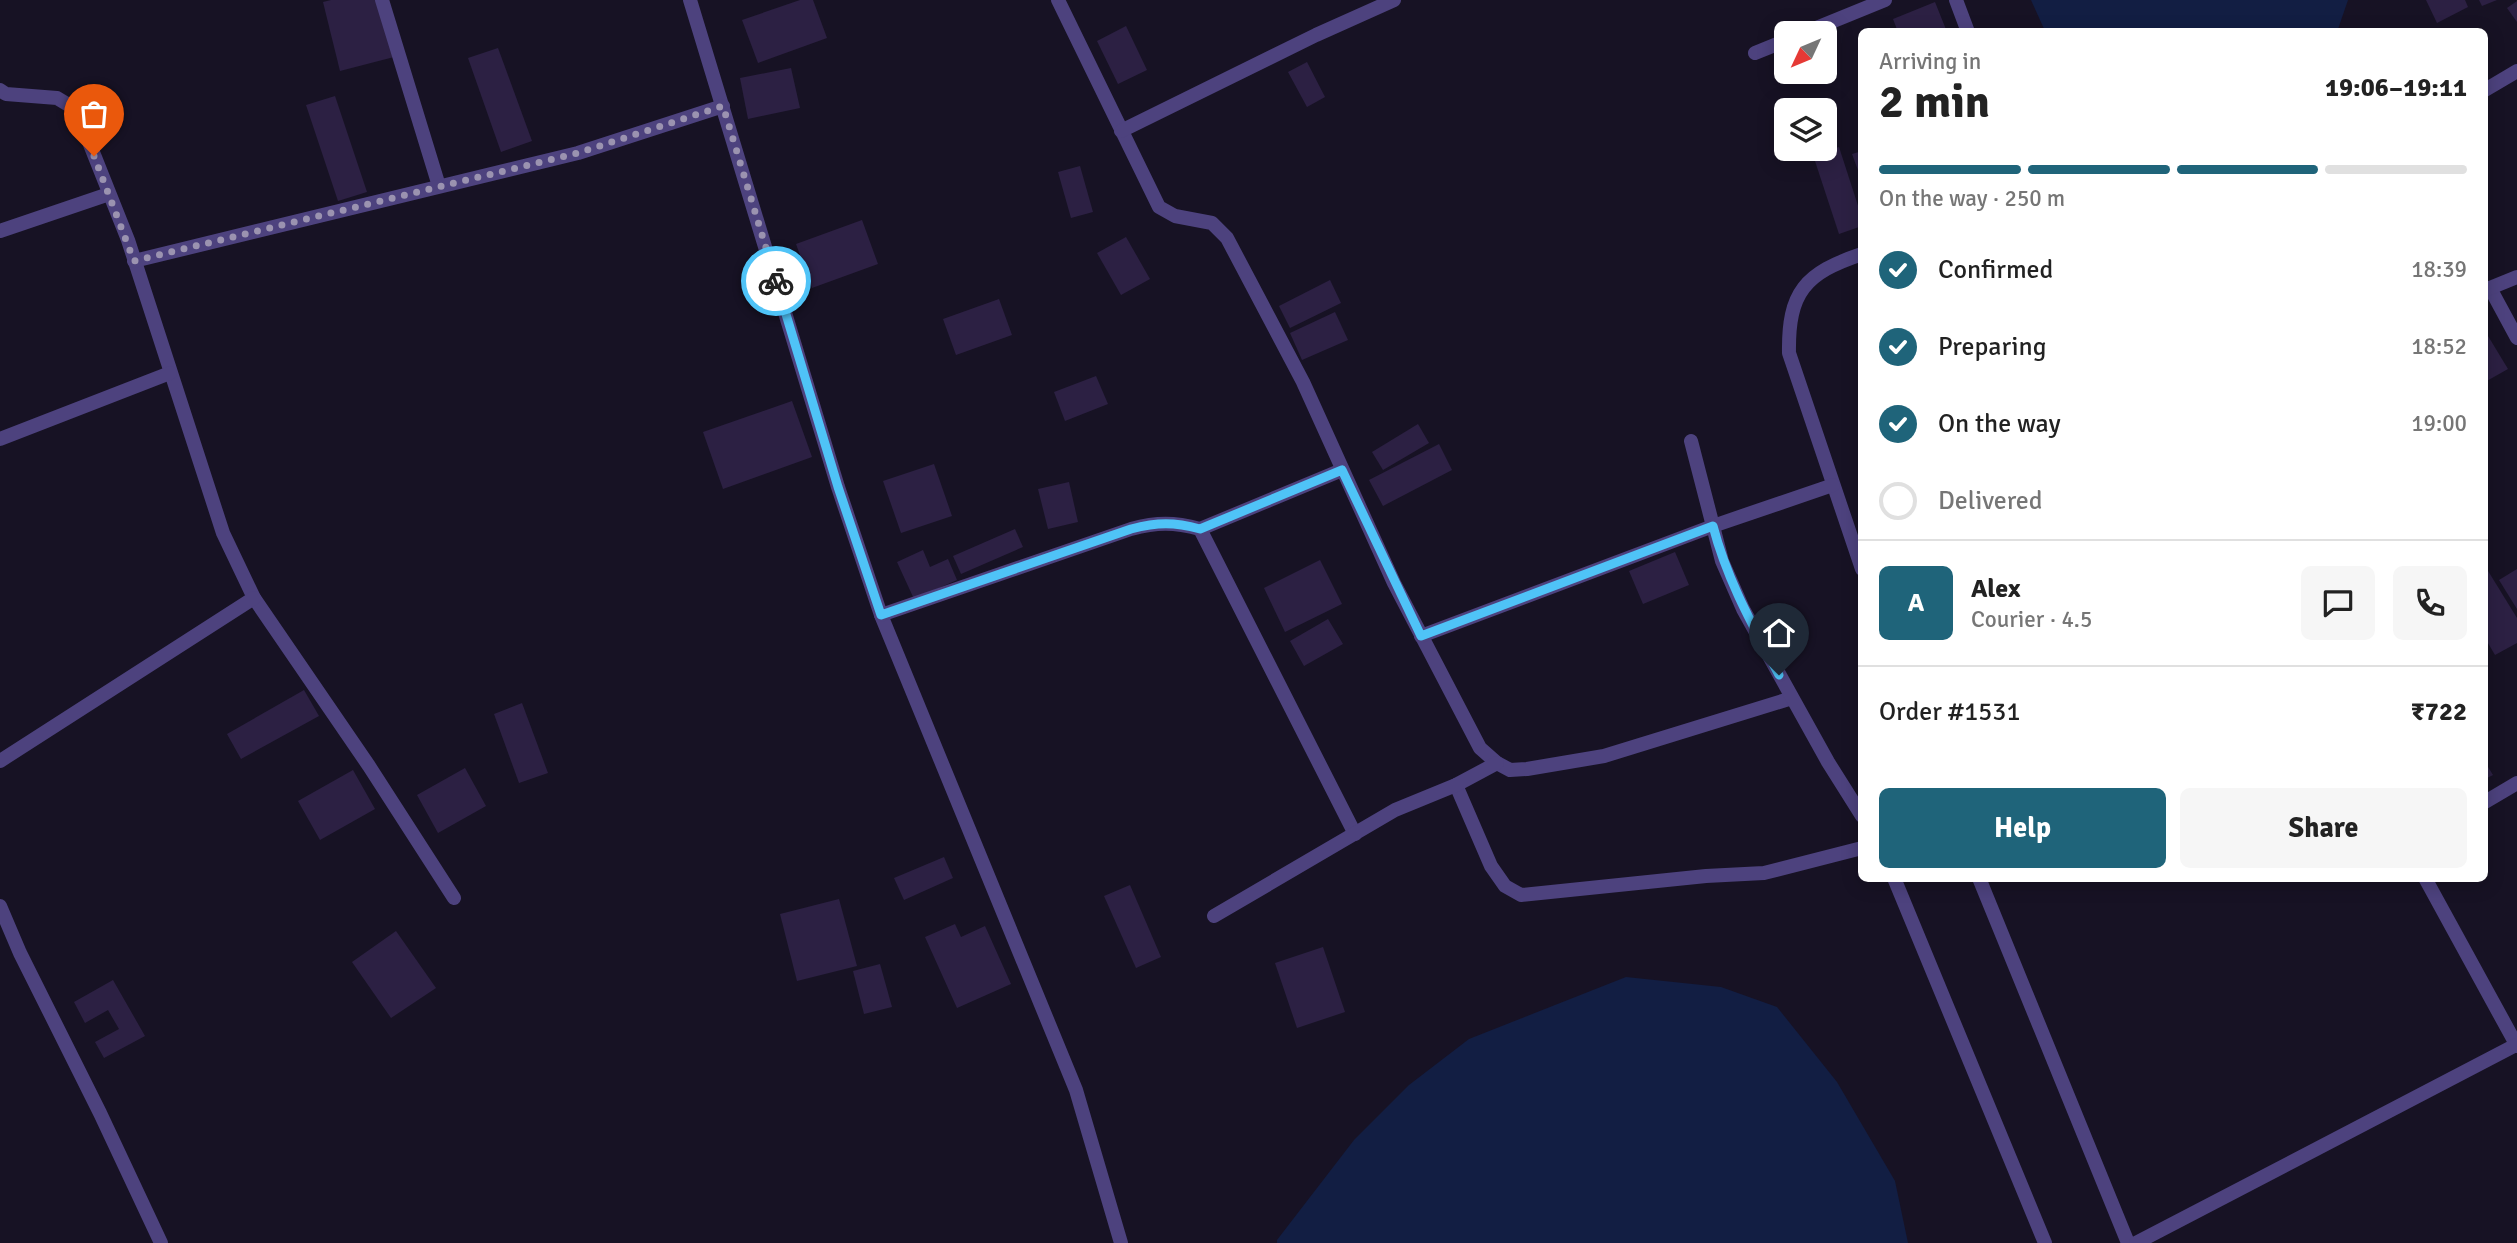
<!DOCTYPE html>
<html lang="en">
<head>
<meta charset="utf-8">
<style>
	:root { --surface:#fff; --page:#f6f6f6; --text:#222; --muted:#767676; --line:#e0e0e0; --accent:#1f647a }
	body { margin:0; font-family:Signika,sans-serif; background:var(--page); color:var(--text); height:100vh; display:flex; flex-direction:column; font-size:26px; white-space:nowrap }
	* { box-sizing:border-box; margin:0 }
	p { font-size:23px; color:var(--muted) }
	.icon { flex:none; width:38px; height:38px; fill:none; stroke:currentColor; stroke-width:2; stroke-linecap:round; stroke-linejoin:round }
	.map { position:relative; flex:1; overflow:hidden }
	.details { position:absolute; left:1858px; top:28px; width:630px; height:854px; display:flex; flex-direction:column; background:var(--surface); border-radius:10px; box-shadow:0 4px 18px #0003 }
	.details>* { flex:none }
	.needle { width:46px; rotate:226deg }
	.controls { position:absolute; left:1774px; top:21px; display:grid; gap:14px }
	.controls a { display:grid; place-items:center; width:63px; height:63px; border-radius:10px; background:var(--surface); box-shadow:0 4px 18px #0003; font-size:35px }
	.pin { position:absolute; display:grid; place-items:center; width:60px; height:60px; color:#fff; margin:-72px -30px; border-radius:50% 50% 50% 0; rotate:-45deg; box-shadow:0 0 7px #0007 }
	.pin .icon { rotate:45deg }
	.courier { position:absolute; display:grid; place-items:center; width:70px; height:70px; margin:-35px; border:5px solid #4fc3f7; border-radius:50%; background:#fff; color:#222; box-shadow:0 2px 9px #0007 }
	.overview em { font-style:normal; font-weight:700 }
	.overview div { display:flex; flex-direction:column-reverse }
	.overview { display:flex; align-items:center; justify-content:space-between; height:119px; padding:0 21px }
	h1 { font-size:46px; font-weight:700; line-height:52px }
	.bar { display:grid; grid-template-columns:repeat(4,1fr); gap:10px 7px; align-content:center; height:84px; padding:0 21px }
	.bar i { height:9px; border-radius:5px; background:var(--line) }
	.bar .active { background:var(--accent) }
	.bar p { grid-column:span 4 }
	.line { display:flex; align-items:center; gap:18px; padding:0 21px; border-top:2px solid var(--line) }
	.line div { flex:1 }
	.round { display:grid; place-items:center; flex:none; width:74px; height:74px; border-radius:10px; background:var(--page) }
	ol { padding:0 21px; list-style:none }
	li { display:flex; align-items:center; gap:21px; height:77px }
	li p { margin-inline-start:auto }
	li .icon { padding:7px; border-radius:50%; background:var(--accent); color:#fff; stroke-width:4 }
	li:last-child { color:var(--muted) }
	li i { width:38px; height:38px; border:4px solid var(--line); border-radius:50% }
	.button { display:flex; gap:14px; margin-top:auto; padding:14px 21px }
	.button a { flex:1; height:80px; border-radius:10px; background:var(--accent); color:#fff; font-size:28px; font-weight:700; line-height:80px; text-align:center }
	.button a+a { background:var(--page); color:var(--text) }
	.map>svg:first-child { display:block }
	.water { fill:#121e43 }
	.building { fill:#2c2043 }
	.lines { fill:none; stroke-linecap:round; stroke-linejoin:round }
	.street { stroke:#4d427e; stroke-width:14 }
	.done { stroke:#9b93b0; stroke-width:7; stroke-dasharray:0 12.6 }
	.route { stroke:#4fc3f7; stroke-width:9 }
</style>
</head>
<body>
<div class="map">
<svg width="2517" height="1243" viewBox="0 0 2517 1243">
	<rect width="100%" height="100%" fill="#171224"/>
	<g class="water">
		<path d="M2031,0H2348L2337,32L2045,31Z"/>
		<path d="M1626,977L1721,987L1777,1007L1837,1082L1895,1181L1908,1243H1277V1240L1354,1140L1409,1085L1469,1039Z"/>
	</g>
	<g class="building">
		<path d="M331,0H379L394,57L340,71L323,2Z"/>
		<path d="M800,0H813L827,38L758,63L742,20Z"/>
		<path d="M2426,0H2465L2468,7L2437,23Z"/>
		<path d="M2479,0H2497L2482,6Z"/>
		<path d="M2517,1V22L2507,8Z"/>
		<path d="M1935,2L1947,32H1898L1893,19Z"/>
		<path d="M1126,26L1147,70L1118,84L1097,41Z"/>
		<path d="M498,48L532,141L501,152L468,58Z"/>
		<path d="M1307,62L1325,97L1307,107L1288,72Z"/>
		<path d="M791,68L800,108L748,119L740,78Z"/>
		<path d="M335,96L367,192L338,201L306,105Z"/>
		<path d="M1839,147L1862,218V226L1839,234L1813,155Z"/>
		<path d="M1862,151V181L1852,154Z"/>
		<path d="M1080,166L1093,212L1071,218L1058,172Z"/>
		<path d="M862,220L878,264L812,288L796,244Z"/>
		<path d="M1126,237L1150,279L1121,295L1097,253Z"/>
		<path d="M1330,280L1341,303L1290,328L1279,306Z"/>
		<path d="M999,299L1012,335L956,355L943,319Z"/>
		<path d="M1335,312L1348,340L1302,360L1290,333Z"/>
		<path d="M2485,331L2508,369L2485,382Z"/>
		<path d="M1096,376L1108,404L1065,421L1054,392Z"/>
		<path d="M792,401L812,457L723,489L703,432Z"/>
		<path d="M1418,424L1429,443L1383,470L1372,452Z"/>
		<path d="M1439,444L1452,470L1383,506L1369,480Z"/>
		<path d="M934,464L952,516L901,533L883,481Z"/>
		<path d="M1069,482L1078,522L1048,529L1038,489Z"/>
		<path d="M1015,529L1023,547L961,574L953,556Z"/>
		<path d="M923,550L930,567L948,559L957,580L914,599L897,562Z"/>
		<path d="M1675,552L1689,585L1643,604L1629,571Z"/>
		<path d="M1320,560L1342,604L1285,632L1264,588Z"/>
		<path d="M2485,566L2517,618V643L2495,655L2485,638Z"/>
		<path d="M2517,569V609L2499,580Z"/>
		<path d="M1328,619L1343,644L1304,666L1290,641Z"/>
		<path d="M304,690L319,716L241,759L227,734Z"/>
		<path d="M522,703L548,773L519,783L494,714Z"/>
		<path d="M2485,762L2493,775L2485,779Z"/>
		<path d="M465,768L486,806L438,833L417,795Z"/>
		<path d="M353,770L375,809L320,840L298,801Z"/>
		<path d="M944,857L953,878L904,900L894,878Z"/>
		<path d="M1130,885L1161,957L1136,968L1104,896Z"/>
		<path d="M839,899L857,966L797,981L780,914Z"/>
		<path d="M955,924L961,937L985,926L1011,984L957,1008L925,937Z"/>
		<path d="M396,931L436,988L391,1018L352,962Z"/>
		<path d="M1323,947L1345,1012L1297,1028L1275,963Z"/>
		<path d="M880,964L892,1007L864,1014L853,971Z"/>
		<path d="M113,980L145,1036L104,1058L95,1042L119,1029L108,1010L85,1023L74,1002Z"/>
	</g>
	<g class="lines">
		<g class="street">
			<path d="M382,0L439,186"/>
			<path d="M690,0L838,487L881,615L1076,1090L1121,1243"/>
			<path d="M1058,0L1159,207L1175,216L1212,223L1227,238L1303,382L1394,583L1480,748L1497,763L1510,770L1527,769L1604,756L1792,698"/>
			<path d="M1956,0L1968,32"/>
			<path d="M1804,33L1885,0"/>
			<path d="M1755,53L1787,40"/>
			<path d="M0,90L6,94L57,98L72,107L87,137L128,240L223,533L254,598L369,766L454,898"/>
			<path d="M2485,90L2517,71"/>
			<path d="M1121,131L1316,35L1394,0"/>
			<path d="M0,231L109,194"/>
			<path d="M1862,254C1805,273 1788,292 1789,353L1862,569"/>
			<path d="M134,261L578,153L723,106"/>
			<path d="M2490,288L2517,338"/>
			<path d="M2485,290L2517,277"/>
			<path d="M0,439L170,373"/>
			<path d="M1691,441L1722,561L1743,609L1828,762L1862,816"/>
			<path d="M1200,529L1355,834"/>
			<path d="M881,615L1131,529C1157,522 1174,522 1200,529L1342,470"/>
			<path d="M1421,636L1713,526L1833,485"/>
			<path d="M0,761L254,598"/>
			<path d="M1456,785L1491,866L1505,886L1521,895L1706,876L1764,873L1862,848"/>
			<path d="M2485,802L2517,783"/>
			<path d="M1894,878L2045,1243"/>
			<path d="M1979,878L2128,1243"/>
			<path d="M2425,878L2517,1046"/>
			<path d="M0,906L20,953L100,1113L161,1243"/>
			<path d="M1214,916L1395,810L1456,785L1497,763"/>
			<path d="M2136,1243L2516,1045"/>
		</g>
	</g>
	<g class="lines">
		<path class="done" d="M94,156L134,261L578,153L723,106L776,281"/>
		<path class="route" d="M776,281L838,487L881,615L1131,529C1158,522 1174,522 1200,529L1342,470L1421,636L1713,526C1727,580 1753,626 1779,675"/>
	</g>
</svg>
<div class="controls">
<a><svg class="needle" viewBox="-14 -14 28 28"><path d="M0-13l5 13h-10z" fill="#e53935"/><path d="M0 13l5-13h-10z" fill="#767676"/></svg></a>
<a><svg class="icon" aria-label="layers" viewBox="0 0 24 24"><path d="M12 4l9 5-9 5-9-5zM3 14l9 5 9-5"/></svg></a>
</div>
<div class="pin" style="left:94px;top:156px;background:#ea580c"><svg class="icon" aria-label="bag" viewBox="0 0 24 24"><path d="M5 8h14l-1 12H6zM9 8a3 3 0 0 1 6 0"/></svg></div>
<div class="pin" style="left:1779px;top:675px;background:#1f2937"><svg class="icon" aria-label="home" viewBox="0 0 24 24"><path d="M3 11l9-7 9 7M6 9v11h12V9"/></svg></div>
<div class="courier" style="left:776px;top:281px"><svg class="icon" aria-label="bike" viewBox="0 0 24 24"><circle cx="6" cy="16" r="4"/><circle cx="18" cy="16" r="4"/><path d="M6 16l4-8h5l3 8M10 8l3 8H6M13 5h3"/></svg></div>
<section class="details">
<div class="overview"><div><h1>2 min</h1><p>Arriving in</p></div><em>19:06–19:11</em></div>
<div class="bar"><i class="active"></i><i class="active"></i><i class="active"></i><i></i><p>On the way · 250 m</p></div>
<ol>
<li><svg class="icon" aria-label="check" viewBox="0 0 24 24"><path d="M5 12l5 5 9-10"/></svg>Confirmed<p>18:39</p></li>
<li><svg class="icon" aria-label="check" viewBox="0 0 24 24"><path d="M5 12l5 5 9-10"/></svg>Preparing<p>18:52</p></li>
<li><svg class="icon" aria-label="check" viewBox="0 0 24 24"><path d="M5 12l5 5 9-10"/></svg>On the way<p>19:00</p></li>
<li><i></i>Delivered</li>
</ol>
<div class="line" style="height:126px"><b class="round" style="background:var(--accent);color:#fff">A</b><div><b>Alex</b><p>Courier · 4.5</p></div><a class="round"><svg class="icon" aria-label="chat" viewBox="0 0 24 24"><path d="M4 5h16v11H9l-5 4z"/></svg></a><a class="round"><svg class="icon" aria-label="phone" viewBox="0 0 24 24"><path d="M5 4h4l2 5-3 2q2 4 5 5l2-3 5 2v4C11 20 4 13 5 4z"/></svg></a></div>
<div class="line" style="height:91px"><div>Order #1531</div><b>₹722</b></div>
<div class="button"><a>Help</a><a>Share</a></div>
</section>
</div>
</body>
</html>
